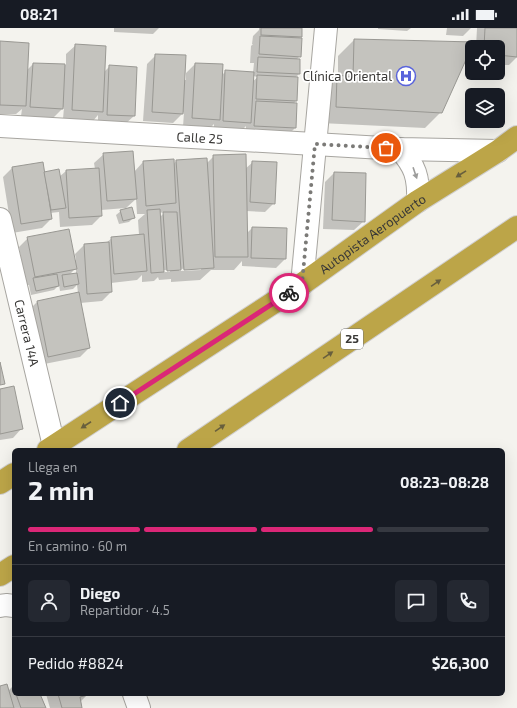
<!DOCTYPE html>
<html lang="es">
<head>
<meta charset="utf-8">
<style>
	:root { --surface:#171b24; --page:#242831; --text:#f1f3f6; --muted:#9ea1a6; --line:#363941; --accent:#db2777 }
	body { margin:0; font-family:"Exo 2",sans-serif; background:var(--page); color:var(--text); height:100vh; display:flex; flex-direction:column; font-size:15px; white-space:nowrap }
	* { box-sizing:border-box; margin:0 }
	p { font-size:13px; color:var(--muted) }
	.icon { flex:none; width:22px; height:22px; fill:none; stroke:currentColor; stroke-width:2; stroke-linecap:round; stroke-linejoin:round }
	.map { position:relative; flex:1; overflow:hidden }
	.drawer { position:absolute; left:12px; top:420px; width:493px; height:248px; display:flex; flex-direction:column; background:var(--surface); border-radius:6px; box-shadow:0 4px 16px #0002 }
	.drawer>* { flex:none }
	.fabs { position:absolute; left:465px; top:12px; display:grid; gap:8px }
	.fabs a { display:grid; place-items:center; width:40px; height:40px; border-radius:6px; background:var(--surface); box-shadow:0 4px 16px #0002; font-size:20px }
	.pin { position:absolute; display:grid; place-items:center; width:34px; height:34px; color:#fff; margin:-17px; border:2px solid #fff; border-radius:50%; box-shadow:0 1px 4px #0007 }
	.courier { position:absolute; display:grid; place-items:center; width:40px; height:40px; margin:-20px; border:3px solid #db2777; border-radius:50%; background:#fff; color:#222; box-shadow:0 1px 5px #0007 }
	.head em { font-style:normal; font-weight:700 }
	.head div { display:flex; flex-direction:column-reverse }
	.head { display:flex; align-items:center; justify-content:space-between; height:68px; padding:0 16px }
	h1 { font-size:26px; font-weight:700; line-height:30px }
	.bar { display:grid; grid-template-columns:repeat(4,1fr); gap:6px 4px; align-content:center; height:48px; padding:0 16px }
	.bar i { height:5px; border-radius:3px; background:var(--line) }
	.bar .active { background:var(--accent) }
	.bar p { grid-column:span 4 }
	.line { display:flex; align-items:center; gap:10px; padding:0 16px; border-top:1px solid var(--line) }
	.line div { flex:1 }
	.round { display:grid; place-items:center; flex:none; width:42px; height:42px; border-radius:6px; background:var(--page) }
	.status { display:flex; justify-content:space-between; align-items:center; height:28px; padding:0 20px; background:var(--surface); direction:ltr }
	.status svg { height:11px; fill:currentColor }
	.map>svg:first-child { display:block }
	.shadow { fill:#0003; fill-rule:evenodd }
	.building { fill:#c4c3be; stroke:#999893 }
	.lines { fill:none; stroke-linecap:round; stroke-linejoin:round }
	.minor-casing { stroke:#a7a5a0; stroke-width:24 }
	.highway-casing { stroke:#d0cfcf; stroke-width:24 }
	.minor { stroke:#fff; stroke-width:22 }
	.highway { stroke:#bca548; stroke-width:22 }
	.oneway { fill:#9c9c9b }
	.oneway2 { fill:#685f3d }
	.done { stroke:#7b7a77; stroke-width:4; stroke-dasharray:0 7.2 }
	.route { stroke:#db2777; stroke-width:5 }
	.labels { text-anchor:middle; stroke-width:3.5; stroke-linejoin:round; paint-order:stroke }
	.shield { fill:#fff; stroke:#757473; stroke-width:1 }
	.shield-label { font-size:12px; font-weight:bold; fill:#3a3937 }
	.poi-label { font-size:13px; fill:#3a3937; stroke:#fff; text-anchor:end }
	.street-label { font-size:13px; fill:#3a3937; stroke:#fff }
</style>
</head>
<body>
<div class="status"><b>08:21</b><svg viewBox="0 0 49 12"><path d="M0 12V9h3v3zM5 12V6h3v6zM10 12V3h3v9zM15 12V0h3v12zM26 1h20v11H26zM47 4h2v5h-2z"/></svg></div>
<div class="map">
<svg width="517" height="680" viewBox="0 0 517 680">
	<rect width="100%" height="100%" fill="#f4f3ee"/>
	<g class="shadow">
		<path d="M114,0H159L153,6L114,4Z"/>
		<path d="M259,0H301V9L298,11L300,28L296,32H299V46L295,50H297L296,73L293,76H296L295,100L286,109L246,107V98L241,103L214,102V96L209,101L183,99L184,84L173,95L143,93L147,36L156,27L184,52H186V45L195,36L221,48L226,43L253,45L254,35H250L251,18L253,16H252L253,8L259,2ZM253,48L258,49L252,54Z"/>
		<path d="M378,0H411L407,3L378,1Z"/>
		<path d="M447,0H471L463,8L446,7Z"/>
		<path d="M477,0H517V29L509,37H498V19H476Z"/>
		<path d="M354,12L441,84L425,100L320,95L321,64L337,48H338V28Z"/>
		<path d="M0,14L27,42L33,36L66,37V26L76,17L104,44L110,38L136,40L134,88L124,97L98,96V87L93,93L63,91L64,79L53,90L21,88L22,81L16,86H0Z"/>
		<path d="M104,126L134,144L143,134L173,137L176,133L206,136L214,128L245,141L253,134L274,175L265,184L246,183V206L252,200L285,231L276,240L242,238V233L234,242H211L200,252L171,254V251L159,252L158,249L154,253L142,254V247L137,252L111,255V264L102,273L80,275L89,320L80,329L39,337L28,283L37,274L78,265L77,257L73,261L60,263L59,257L54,262L31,267L29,257H26L19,219L28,210L74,232H76L75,226L84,217L106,215L112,210L139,207L138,192L145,186H137L136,171L126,180L101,182V188L92,197L60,199L59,184L50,185L51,191L42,200L12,205L3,149L12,140L59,149L66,143L95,141L94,135ZM165,184L160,189L159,185ZM76,240V246L69,247ZM201,240V242L179,243V241ZM162,242H170V244H162Z"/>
		<path d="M334,145L364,193L354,202L323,201L325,154Z"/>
		<path d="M121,183L134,189L129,194L119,196L116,187Z"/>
		<path d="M0,362L22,400L13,410L0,412Z"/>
		<path d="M14,657V666H39L45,680H0V659L8,663Z"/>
		<path d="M46,666H87V667L80,674L81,680H50Z"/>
	</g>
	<g class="building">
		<path d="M261,0H302V9L261,7Z"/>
		<path d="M485,0H517V29L498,27V19H484Z"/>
		<path d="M260,8L302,10L301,29L259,26Z"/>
		<path d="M354,11L474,14L442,85L336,79L337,47L353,49Z"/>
		<path d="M0,13L29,15L26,78L0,77Z"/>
		<path d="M75,16L106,18L103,84L72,82Z"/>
		<path d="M155,26L186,27L183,86L152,84Z"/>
		<path d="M258,29L300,31V46L257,44Z"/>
		<path d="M33,35L65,36L63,81L30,79Z"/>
		<path d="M195,35L223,36L220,92L192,90Z"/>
		<path d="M109,37L137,39L135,88L107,87Z"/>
		<path d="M225,42L254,44L251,95L223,93Z"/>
		<path d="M257,47L298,49L297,73L256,71Z"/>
		<path d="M256,73L297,75L296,100L254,98Z"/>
		<path d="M133,123L137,171L107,173L103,125Z"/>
		<path d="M246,126L248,229H215L213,127Z"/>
		<path d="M207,130L214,240L184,242L176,132Z"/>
		<path d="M174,131L176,175L146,178L143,133Z"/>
		<path d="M252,133L277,134L275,176L250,174Z"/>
		<path d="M43,134L52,191L21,196L12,139Z"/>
		<path d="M99,140L102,188L69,190L66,142Z"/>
		<path d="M59,141L66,180L51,182L44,144Z"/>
		<path d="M334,144L366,145L365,194L332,192Z"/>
		<path d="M132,179L135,190L123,193L120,182Z"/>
		<path d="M160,181L164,244L151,245L147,182Z"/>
		<path d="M163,184H177L181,242L167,243Z"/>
		<path d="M252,199L287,200L286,231L251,230Z"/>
		<path d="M69,201L77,241L35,249L27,209Z"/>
		<path d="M144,206L147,243L114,246L111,209Z"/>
		<path d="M109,214L112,264L87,266L84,216Z"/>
		<path d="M77,245L79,256L64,259L62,247Z"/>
		<path d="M57,246L59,258L36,263L33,250Z"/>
		<path d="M79,264L90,320L48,329L37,273Z"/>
		<path d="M0,334L5,356L0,357Z"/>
		<path d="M14,358L23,401L0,406V361Z"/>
		<path d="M7,656L14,680H0V658Z"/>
		<path d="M16,666H40L46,680H21Z"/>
		<path d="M58,666H88V667L80,669L82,680H62Z"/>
	</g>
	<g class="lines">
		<defs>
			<g id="minor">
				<path id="s1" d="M0,98L400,121L498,123"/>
				<path d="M400,121C415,138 419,149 418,173"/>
				<path id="s2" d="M0,191L54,418"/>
				<path d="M302,256L326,0"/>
				<path d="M0,578L6,577L14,578"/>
				<path d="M134,666L139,680"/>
			</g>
			<g id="highway">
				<path id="s3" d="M48,422L302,256L418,173L498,123L517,109"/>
				<path d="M188,422L517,199"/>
				<path d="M0,455L14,446"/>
				<path d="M0,547L14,538"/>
			</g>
		</defs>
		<use href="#minor" class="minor-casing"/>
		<use href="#highway" class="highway-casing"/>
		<use href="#minor" class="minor"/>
		<use href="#highway" class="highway"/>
	</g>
	<defs><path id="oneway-solid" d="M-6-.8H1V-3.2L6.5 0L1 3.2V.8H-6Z"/></defs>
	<use class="oneway" href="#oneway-solid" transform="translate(415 145) rotate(71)"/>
	<g class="oneway2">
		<use href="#oneway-solid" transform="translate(461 146) rotate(148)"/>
		<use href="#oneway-solid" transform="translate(436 255) rotate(-34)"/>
		<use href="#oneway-solid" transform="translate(328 327) rotate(-34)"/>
		<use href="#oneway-solid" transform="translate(86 397) rotate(147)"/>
		<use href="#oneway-solid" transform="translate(220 400) rotate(-34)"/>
	</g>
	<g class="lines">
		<path class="done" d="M289,265L302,256L315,116L386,120"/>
		<path class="route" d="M120,375L289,265"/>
	</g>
	<defs>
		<symbol id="hospital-ring" viewBox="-11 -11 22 22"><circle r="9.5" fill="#fff" stroke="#5a64dc" stroke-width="1.5"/><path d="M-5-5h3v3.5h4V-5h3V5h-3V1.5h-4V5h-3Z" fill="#5a64dc"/></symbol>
	</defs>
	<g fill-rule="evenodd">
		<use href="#hospital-ring" x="395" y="37" width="22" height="22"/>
	</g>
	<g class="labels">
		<rect class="shield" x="341" y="301" width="22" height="20" rx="3"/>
		<g class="shield-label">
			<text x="352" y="315">25</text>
		</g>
		<g class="poi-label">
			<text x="392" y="53">Clínica Oriental</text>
		</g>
		<g class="street-label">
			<text dy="5" stroke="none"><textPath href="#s1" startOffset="200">Calle 25</textPath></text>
			<text dy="5" stroke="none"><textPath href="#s3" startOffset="390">Autopista Aeropuerto</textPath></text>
			<text dy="5" stroke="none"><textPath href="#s2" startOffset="117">Carrera 14A</textPath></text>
		</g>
	</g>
</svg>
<div class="fabs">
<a><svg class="icon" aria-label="locate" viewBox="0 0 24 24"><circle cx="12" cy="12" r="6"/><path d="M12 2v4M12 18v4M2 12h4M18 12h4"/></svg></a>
<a><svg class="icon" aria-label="layers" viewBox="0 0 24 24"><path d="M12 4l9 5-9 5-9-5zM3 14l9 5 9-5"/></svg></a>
</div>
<div class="pin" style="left:386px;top:120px;background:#ea580c"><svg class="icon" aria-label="bag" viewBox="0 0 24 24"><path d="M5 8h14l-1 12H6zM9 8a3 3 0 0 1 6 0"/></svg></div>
<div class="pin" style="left:120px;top:375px;background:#1f2937"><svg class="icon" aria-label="home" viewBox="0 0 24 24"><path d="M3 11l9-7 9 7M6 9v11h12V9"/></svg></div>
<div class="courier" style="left:289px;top:265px"><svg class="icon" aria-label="bike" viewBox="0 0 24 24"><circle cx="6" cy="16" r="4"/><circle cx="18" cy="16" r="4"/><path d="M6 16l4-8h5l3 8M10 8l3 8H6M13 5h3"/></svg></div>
<section class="drawer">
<div class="head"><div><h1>2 min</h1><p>Llega en</p></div><em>08:23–08:28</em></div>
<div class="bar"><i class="active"></i><i class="active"></i><i class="active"></i><i></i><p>En camino · 60 m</p></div>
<div class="line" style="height:72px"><a class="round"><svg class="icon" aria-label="person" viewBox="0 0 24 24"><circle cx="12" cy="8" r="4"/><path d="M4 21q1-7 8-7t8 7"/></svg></a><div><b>Diego</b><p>Repartidor · 4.5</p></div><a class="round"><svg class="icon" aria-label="chat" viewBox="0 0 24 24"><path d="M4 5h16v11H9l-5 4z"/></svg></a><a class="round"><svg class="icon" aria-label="phone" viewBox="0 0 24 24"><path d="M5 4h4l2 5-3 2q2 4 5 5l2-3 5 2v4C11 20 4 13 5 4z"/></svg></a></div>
<div class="line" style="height:52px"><div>Pedido #8824</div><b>$26,300</b></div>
</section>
</div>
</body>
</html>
